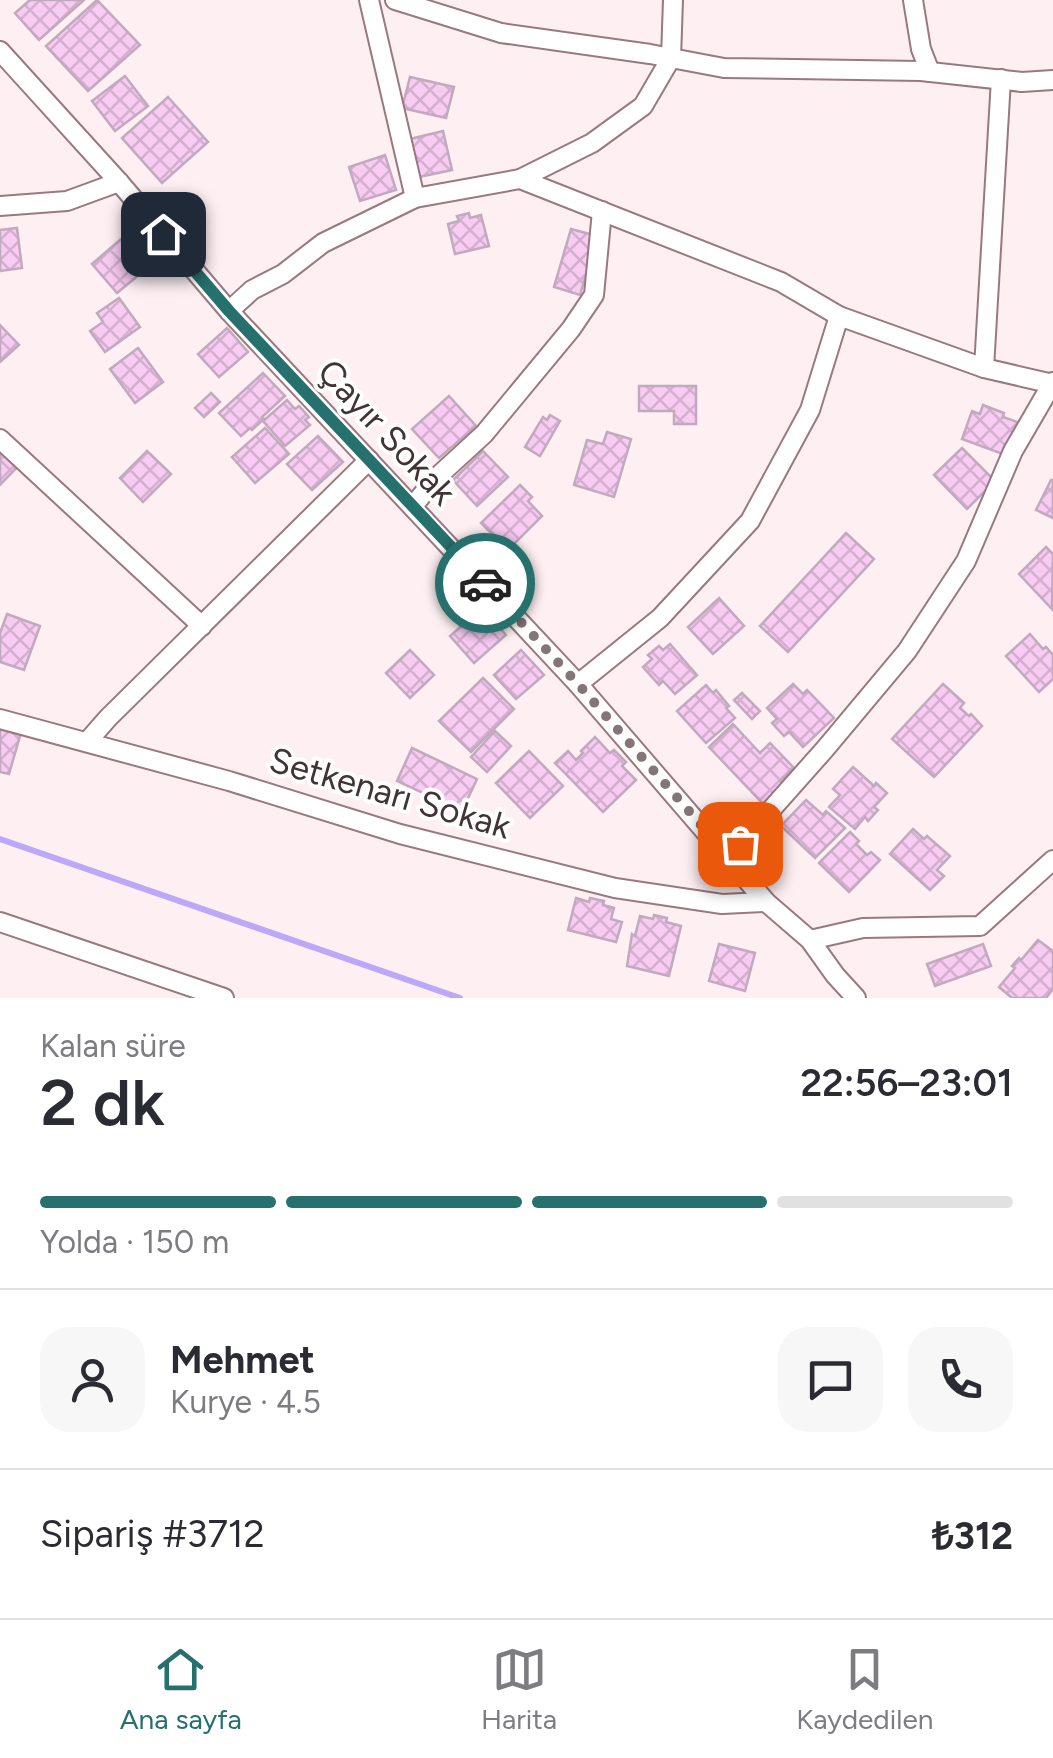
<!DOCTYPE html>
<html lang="tr">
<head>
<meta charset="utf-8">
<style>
	:root { --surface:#fff; --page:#f7f7f7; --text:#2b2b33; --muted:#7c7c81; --line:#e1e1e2; --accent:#26706d }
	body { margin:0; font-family:Figtree,sans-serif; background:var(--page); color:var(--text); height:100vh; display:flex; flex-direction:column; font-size:38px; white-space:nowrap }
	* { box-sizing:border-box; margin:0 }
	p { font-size:32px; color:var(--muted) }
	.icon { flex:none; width:55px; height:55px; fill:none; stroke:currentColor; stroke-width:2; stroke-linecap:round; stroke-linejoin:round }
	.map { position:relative; height:998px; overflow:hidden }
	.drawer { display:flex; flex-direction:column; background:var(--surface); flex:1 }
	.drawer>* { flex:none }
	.pin { position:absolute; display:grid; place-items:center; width:85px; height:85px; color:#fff; margin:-42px; border-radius:20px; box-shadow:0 5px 15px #0006 }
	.courier { position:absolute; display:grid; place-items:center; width:100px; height:100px; margin:-50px; border:8px solid #26706d; border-radius:50%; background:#fff; color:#222; box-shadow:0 2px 12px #0007 }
	.summary em { font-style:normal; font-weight:600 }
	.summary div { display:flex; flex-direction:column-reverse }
	.summary { display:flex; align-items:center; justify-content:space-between; height:170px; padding:0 40px }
	h1 { font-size:65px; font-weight:600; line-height:75px }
	.bar { display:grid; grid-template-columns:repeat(4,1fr); gap:15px 10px; align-content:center; height:120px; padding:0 40px }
	.bar i { height:12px; border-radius:8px; background:var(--line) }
	.bar .selected { background:var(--accent) }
	.bar p { grid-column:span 4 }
	.line { display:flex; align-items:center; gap:25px; padding:0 40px; border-top:2px solid var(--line) }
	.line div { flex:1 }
	.round { display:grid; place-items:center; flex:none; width:105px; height:105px; border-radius:30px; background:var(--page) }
	.tab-bar { display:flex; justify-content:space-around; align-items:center; height:140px; border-top:2px solid var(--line); background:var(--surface); font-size:28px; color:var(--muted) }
	.tab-bar a { display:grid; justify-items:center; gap:5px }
	.tab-bar .selected { color:var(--accent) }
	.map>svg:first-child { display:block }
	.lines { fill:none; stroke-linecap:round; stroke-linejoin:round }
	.stream { stroke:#bca7f9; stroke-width:6 }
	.building { fill:url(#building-cross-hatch); stroke:#c1a9be; stroke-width:2.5 }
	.street-casing { stroke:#98797f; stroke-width:22 }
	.street { stroke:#fff; stroke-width:18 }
	.done { stroke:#837578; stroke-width:10; stroke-dasharray:0 18 }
	.route { stroke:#26706d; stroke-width:12 }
	.labels { text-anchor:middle; stroke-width:8; stroke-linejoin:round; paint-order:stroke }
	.street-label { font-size:35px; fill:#413336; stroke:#fff }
</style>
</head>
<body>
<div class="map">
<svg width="1053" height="998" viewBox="0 0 1053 998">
	<defs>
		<pattern id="building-cross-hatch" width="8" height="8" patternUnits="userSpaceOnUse" patternTransform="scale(2.5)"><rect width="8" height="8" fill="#f7cbf2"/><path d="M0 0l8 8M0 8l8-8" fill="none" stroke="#d5afd0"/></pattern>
	</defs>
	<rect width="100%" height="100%" fill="#feeff2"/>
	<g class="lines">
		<path class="stream" d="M0,839L460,998"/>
	</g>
	<g class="building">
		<path d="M30,0H84L39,40L15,13Z"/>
		<path d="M97,0L140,45L88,91L46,46Z"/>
		<path d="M125,76L148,106L115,131L92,101Z"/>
		<path d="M410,77L454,87L446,118L402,108Z"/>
		<path d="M168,97L208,142L162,183L122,138Z"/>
		<path d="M443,131L452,170L419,177L410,139Z"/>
		<path d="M385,155L396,190L360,201L349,167Z"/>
		<path d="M469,213L470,218L481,215L489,246L455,254L448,224L459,221L457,216Z"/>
		<path d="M17,228L22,268L0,271V230Z"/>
		<path d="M571,229L597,236L580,295L554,287Z"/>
		<path d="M121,239L146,269L117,293L92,264Z"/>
		<path d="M119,298L140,327L105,352L90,331L103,322L97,313Z"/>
		<path d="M0,325L19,345L0,362Z"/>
		<path d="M227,328L248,352L219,377L198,354Z"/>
		<path d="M138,348L163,382L135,403L110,369Z"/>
		<path d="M263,373L285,396L262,417L264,419L252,430L250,428L241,436L219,413Z"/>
		<path d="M639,386H696V424H674V411H639Z"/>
		<path d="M211,393L220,402L204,417L195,408Z"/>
		<path d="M449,396L476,426L439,458L412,429Z"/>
		<path d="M287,400L295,409L299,406L309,417L305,420L310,425L285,446L263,421Z"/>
		<path d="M983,405L1004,413L1003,417L1020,423L1008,456L962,439L972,411L980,414Z"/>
		<path d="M550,415L560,421L540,456L525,447L543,417L547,420Z"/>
		<path d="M265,428L289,454L255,483L232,457Z"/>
		<path d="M607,432L631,439L614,497L574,485L587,440L603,444Z"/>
		<path d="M318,436L343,462L312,490L287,464Z"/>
		<path d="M0,442L22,462L0,485Z"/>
		<path d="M962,448L995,481L967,509L934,475Z"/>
		<path d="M147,451L171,474L143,502L120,478Z"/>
		<path d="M483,451L508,477L477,506L453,480Z"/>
		<path d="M1051,480H1053V518L1036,510Z"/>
		<path d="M520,485L532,497L528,501L542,516L508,550L481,523Z"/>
		<path d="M846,533L874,559L788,652L760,626Z"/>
		<path d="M1046,547L1053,554L1052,609L1019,574Z"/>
		<path d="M719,598L744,626L713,654L688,627Z"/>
		<path d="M482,608L506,635L474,663L450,636Z"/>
		<path d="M7,614L40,626L24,670L0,662V633Z"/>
		<path d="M1030,634L1043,649L1046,647L1053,655V679L1039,692L1006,656Z"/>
		<path d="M670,644L697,675L675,694L663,681L659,685L643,667L652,659L648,655L659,646L663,650Z"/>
		<path d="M410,650L434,675L410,698L386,673Z"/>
		<path d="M521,650L544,675L516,699L494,675Z"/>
		<path d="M483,678L514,709L471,752L439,721Z"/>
		<path d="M793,684L803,694L807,690L834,718L803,747L789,732L784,736L772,723L777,719L767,708Z"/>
		<path d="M943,684L964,703L960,708L969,716L971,714L982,726L934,777L892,739Z"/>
		<path d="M706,685L713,693L716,690L729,706L726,708L735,718L706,743L677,711Z"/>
		<path d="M742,693L760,711L752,719L734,700Z"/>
		<path d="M0,723L22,729L9,774L0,772Z"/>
		<path d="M733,724L760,753L770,743L794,768L780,781L786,787L766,807L709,747Z"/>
		<path d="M495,731L511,746L487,772L471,757Z"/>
		<path d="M595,737L610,753L614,750L626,762L622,766L636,780L603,812L555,763L568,751L576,760L583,753L581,751Z"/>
		<path d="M412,748L477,779L462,811L397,781Z"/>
		<path d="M529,751L563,786L530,818L496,783Z"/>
		<path d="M853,767L874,786L876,783L887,793L874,807L878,810L868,821L865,817L855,829L829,807L840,795L833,789Z"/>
		<path d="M806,800L823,815L826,811L845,828L815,858L781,826Z"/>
		<path d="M913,829L924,839L927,836L950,856L937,870L944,876L930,890L890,854Z"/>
		<path d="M850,832L859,841L856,844L867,855L871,852L880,860L849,892L819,863Z"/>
		<path d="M576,898L589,902L590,898L604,901L603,905L614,908L611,919L622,922L616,942L568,930Z"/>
		<path d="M654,915L667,918L666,922L681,926L669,976L627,966L632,934L635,936L640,916L653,919Z"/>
		<path d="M1038,940L1053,951V989L1046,998H1012L999,987L1015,968L1012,966L1019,958L1021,960Z"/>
		<path d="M719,944L755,953L745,991L709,981Z"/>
		<path d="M983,944L991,966L935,986L927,964Z"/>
	</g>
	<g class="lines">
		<defs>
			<g id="street">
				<path d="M369,0L415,198"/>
				<path d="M395,0L501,33L650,54L724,68L921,71L1022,82L1053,80"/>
				<path d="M913,0L921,49L930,72"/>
				<path d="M0,51L119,182L229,311L578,684L766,902L810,940L835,975L856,998"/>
				<path d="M520,179L592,143L643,106L671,58L673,0"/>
				<path d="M0,206L67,201L119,182"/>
				<path d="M229,311L252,290L283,274L323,243L415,198L520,179L781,282L839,316L984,368L1053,384"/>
				<path d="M984,368L1001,79"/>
				<path d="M0,439L202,626"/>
				<path d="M413,506L436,478L484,434L571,329L594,295L602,211"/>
				<path d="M578,684L660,618L750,521L810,410L839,316"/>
				<path d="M0,719L229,781L400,834L615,888L722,904L766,902"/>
				<path d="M87,742L108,718L369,460"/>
				<path d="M729,857L825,749L907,651L966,561L1013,451L1053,382"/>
				<path d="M0,922L224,998"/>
				<path d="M810,940L863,928L980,926L1053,860"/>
			</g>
		</defs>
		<use href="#street" class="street-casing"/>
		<use href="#street" class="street"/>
	</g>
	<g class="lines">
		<path class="done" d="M485,583L578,684L729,857L740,844"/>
		<path class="route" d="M163,234L229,311L485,583"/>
	</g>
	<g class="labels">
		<g class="street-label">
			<text transform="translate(387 432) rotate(47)" y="12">Çayır Sokak</text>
			<text transform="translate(390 793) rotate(16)" y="12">Setkenarı Sokak</text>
		</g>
	</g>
</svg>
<div class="pin" style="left:740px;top:844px;background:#ea580c"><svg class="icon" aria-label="bag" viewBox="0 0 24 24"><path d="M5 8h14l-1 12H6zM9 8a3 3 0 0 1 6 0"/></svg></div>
<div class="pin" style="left:163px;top:234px;background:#1f2937"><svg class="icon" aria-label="home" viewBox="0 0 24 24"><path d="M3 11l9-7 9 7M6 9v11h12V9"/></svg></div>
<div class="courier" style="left:485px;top:583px"><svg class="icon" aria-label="car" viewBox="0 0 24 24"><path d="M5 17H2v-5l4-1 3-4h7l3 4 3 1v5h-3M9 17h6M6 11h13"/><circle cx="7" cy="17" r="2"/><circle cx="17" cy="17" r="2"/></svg></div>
</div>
<section class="drawer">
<div class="summary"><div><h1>2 dk</h1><p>Kalan süre</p></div><em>22:56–23:01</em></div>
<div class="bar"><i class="selected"></i><i class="selected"></i><i class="selected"></i><i></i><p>Yolda · 150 m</p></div>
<div class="line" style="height:180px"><a class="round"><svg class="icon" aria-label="person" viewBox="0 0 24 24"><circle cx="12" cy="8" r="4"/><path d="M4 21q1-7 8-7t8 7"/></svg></a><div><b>Mehmet</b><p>Kurye · 4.5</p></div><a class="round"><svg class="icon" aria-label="chat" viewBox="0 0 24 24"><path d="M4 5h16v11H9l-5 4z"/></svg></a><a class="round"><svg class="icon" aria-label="phone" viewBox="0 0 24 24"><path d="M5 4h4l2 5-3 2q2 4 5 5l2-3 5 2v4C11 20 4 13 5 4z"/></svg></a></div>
<div class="line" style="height:130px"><div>Sipariş #3712</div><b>₺312</b></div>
</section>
<nav class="tab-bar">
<a class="selected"><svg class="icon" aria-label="home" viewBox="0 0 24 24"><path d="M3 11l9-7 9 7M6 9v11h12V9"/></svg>Ana sayfa</a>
<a><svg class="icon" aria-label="map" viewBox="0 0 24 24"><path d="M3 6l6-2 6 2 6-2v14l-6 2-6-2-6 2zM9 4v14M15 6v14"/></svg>Harita</a>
<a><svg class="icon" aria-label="saved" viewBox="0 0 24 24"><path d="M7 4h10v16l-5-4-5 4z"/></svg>Kaydedilen</a>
</nav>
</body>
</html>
